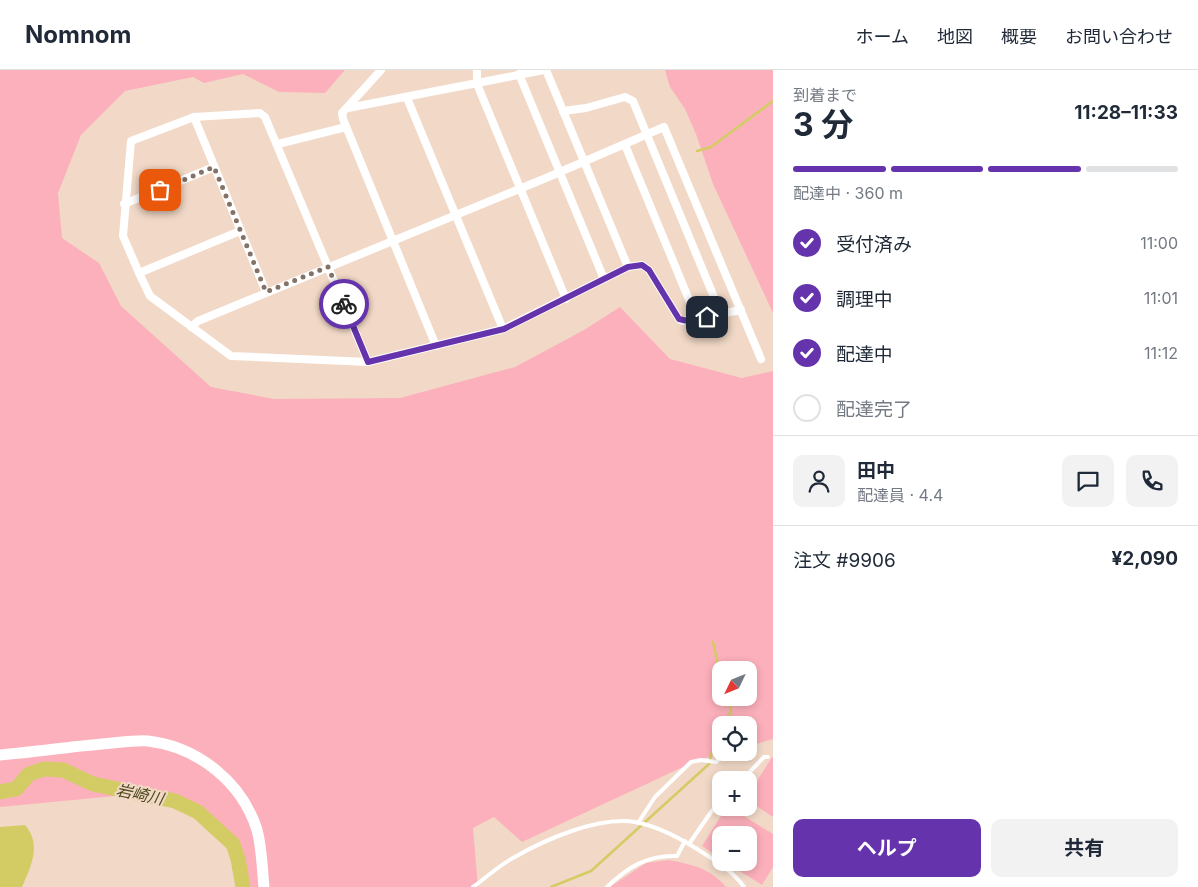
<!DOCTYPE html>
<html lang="ja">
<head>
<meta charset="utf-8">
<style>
	:root { --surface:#fff; --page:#f2f2f3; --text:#1f2937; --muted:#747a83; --line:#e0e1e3; --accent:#6534ac }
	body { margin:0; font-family:Inter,"Noto Sans JP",sans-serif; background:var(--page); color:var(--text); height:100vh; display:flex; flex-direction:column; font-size:19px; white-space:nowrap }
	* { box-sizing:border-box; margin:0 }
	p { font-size:16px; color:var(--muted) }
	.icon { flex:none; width:28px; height:28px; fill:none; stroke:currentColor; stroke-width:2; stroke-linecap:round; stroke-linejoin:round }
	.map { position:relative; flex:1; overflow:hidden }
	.details { display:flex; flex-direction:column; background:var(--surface); width:425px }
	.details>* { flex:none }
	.needle { width:32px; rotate:227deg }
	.controls { position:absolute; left:712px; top:591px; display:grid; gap:10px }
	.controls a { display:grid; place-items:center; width:45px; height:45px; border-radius:10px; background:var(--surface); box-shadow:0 2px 8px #0003; font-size:25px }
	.pin { position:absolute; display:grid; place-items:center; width:42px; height:42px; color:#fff; margin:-21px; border-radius:10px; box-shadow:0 2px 8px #0006 }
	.courier { position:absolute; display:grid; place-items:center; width:50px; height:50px; margin:-25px; border:4px solid #6534ac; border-radius:50%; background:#fff; color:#222; box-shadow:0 1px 6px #0007 }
	.overview em { font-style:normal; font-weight:700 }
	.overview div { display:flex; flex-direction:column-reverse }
	.overview { display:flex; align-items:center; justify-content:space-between; height:85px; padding:0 20px }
	h1 { font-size:32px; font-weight:700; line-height:38px }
	.bar { display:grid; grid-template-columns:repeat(4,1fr); gap:8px 5px; align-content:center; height:60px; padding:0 20px }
	.bar i { height:6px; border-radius:4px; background:var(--line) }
	.bar .on { background:var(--accent) }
	.bar p { grid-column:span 4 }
	.line { display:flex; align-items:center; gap:12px; padding:0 20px; border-top:1px solid var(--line) }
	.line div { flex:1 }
	.round { display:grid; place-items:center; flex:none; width:52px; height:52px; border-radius:10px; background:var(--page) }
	ol { padding:0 20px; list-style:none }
	li { display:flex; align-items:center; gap:15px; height:55px }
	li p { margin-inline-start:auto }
	li .icon { padding:5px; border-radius:50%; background:var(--accent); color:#fff; stroke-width:4 }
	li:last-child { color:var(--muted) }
	li i { width:28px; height:28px; border:2px solid var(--line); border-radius:50% }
	.primary-button { display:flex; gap:10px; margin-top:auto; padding:10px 20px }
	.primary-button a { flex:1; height:58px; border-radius:10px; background:var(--accent); color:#fff; font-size:20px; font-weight:700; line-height:58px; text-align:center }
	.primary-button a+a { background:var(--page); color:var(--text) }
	header { display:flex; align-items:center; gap:30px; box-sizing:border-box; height:70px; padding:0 25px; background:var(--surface); border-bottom:1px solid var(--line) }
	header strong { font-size:24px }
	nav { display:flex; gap:28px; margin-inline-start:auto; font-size:18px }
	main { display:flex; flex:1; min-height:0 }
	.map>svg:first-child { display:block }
	.green { fill:#fcb0bb; fill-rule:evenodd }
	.water { fill:#d3cc65 }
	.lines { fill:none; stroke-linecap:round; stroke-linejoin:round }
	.stream { stroke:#d3cc65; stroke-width:2.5 }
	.river { stroke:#d3cc65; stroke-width:15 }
	.lane { stroke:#fff; stroke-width:4 }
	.street { stroke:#fff; stroke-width:8 }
	.secondary { stroke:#fff; stroke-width:11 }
	.done { stroke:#827267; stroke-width:5; stroke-dasharray:0 9 }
	.route { stroke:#6534ac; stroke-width:6 }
	.labels { text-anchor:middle; stroke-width:4; stroke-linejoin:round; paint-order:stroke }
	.water-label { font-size:16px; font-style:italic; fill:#4d4a1f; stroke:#f2d9c7 }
</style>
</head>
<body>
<header>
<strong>Nomnom</strong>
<nav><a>ホーム</a><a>地図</a><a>概要</a><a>お問い合わせ</a></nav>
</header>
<main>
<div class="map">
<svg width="773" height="817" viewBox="0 0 773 817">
	<rect width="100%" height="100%" fill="#f2d9c7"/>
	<g class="green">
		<path d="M0,0H345L325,23L279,22L243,4L204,13L193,7L125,21L81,65L58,123L62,168L99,193L121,236L211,317L274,329L400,328L515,297L584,260L620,237L670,289L742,308L773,301V669L749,676V655H721V682L724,683L698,690L522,772L494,747L473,758L478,817H238L234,797L221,758L207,742L157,722L0,737ZM721,600H749V628H721Z"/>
		<path d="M665,0H773V243L713,114L696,64L685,39L670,17Z"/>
		<path d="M772,687L773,688V747L749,731V724Z"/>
		<path d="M726,738H731L773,764V797L762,815L727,793L749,792V765H721V789L702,776Z"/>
		<path d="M669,790C694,795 709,798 726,817H610L646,793Z"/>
	</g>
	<path class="water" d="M25,755C42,774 31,797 22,817H0V757Z"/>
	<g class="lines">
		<g class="stream">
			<path d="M697,81L711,77L773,31"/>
			<path d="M713,572L721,608"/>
			<path d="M722,655L731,642L728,628"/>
			<path d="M551,817L591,801L709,694L716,665L721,657"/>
		</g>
		<path class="river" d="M0,722L16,719L29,704L44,699L63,700L93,714L175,731L198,742L233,774L238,789L243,817"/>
		<g class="lane">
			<path d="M749,675L751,672"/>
			<path d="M742,710L764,687H768"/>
			<path d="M638,753L655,727L691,692L701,690L716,692L726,682"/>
			<path d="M689,774L711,742L721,731"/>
			<path d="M473,817C486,808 498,796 513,788C544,770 598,746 635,752C657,756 678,767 697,779C713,789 733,801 744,817"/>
			<path d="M607,817C628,797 647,785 677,786L685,771"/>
		</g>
		<g class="street">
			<path d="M381,0L342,43L343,49L436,276"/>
			<path d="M477,0V14L566,229"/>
			<path d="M546,0L628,197"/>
			<path d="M519,4L604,209"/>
			<path d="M407,28L503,259"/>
			<path d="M348,38L544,0"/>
			<path d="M563,41L586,38L625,27L633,31L721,244"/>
			<path d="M194,47L266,222"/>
			<path d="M278,74L346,57"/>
			<path d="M625,75L697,249"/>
			<path d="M124,134L214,97"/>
			<path d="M139,203L240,161"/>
			<path d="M191,257L198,251L546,108L664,57L761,289"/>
			<path d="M368,292L265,47L260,43L194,47L131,71L123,166L139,203L150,226L231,286L368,292L503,259L628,197L642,195L649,200L679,249L682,251L741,240"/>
		</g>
		<path class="secondary" d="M0,685C34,682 68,677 102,674C117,673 133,670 148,671C198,677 242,712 257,760C262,778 262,798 264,817"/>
	</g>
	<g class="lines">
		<path class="done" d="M160,120L214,97L266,222L328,197L344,234"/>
		<path class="route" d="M344,234L368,292L504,259L628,197L642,195L649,200L679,249L688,251L707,247"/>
	</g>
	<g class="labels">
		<g class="water-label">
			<text transform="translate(140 724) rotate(12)" y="6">岩崎川</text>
		</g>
	</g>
</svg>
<div class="controls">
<a><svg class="needle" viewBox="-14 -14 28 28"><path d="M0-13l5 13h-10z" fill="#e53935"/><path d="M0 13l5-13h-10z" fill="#747a83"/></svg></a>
<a><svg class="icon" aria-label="locate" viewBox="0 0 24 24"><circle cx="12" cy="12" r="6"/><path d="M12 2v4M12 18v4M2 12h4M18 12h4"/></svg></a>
<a>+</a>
<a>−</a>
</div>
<div class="pin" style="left:160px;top:120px;background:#ea580c"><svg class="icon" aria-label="bag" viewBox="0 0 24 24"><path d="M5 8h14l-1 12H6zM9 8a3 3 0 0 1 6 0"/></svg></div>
<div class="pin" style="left:707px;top:247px;background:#1f2937"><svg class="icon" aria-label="home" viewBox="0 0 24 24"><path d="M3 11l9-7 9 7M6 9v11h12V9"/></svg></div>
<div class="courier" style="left:344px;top:234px"><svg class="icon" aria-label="bike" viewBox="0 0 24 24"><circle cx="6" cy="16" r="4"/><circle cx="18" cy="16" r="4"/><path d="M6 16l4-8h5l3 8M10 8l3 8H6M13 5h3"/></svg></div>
</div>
<section class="details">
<div class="overview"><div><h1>3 分</h1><p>到着まで</p></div><em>11:28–11:33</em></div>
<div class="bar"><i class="on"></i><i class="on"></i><i class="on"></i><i></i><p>配達中 · 360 m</p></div>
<ol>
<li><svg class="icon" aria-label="check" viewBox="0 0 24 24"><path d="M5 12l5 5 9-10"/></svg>受付済み<p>11:00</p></li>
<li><svg class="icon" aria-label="check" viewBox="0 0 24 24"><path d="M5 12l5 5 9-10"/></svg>調理中<p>11:01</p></li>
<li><svg class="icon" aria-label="check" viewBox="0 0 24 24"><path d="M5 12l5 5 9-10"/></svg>配達中<p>11:12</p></li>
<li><i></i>配達完了</li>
</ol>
<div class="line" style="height:90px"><a class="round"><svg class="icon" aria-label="person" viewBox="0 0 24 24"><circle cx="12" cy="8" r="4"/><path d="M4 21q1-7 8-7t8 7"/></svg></a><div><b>田中</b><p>配達員 · 4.4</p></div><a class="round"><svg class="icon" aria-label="chat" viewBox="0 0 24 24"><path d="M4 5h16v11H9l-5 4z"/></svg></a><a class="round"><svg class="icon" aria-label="phone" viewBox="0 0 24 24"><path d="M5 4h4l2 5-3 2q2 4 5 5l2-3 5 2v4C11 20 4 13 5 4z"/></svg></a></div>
<div class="line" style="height:65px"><div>注文 #9906</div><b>¥2,090</b></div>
<div class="primary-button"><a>ヘルプ</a><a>共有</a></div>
</section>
</main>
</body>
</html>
